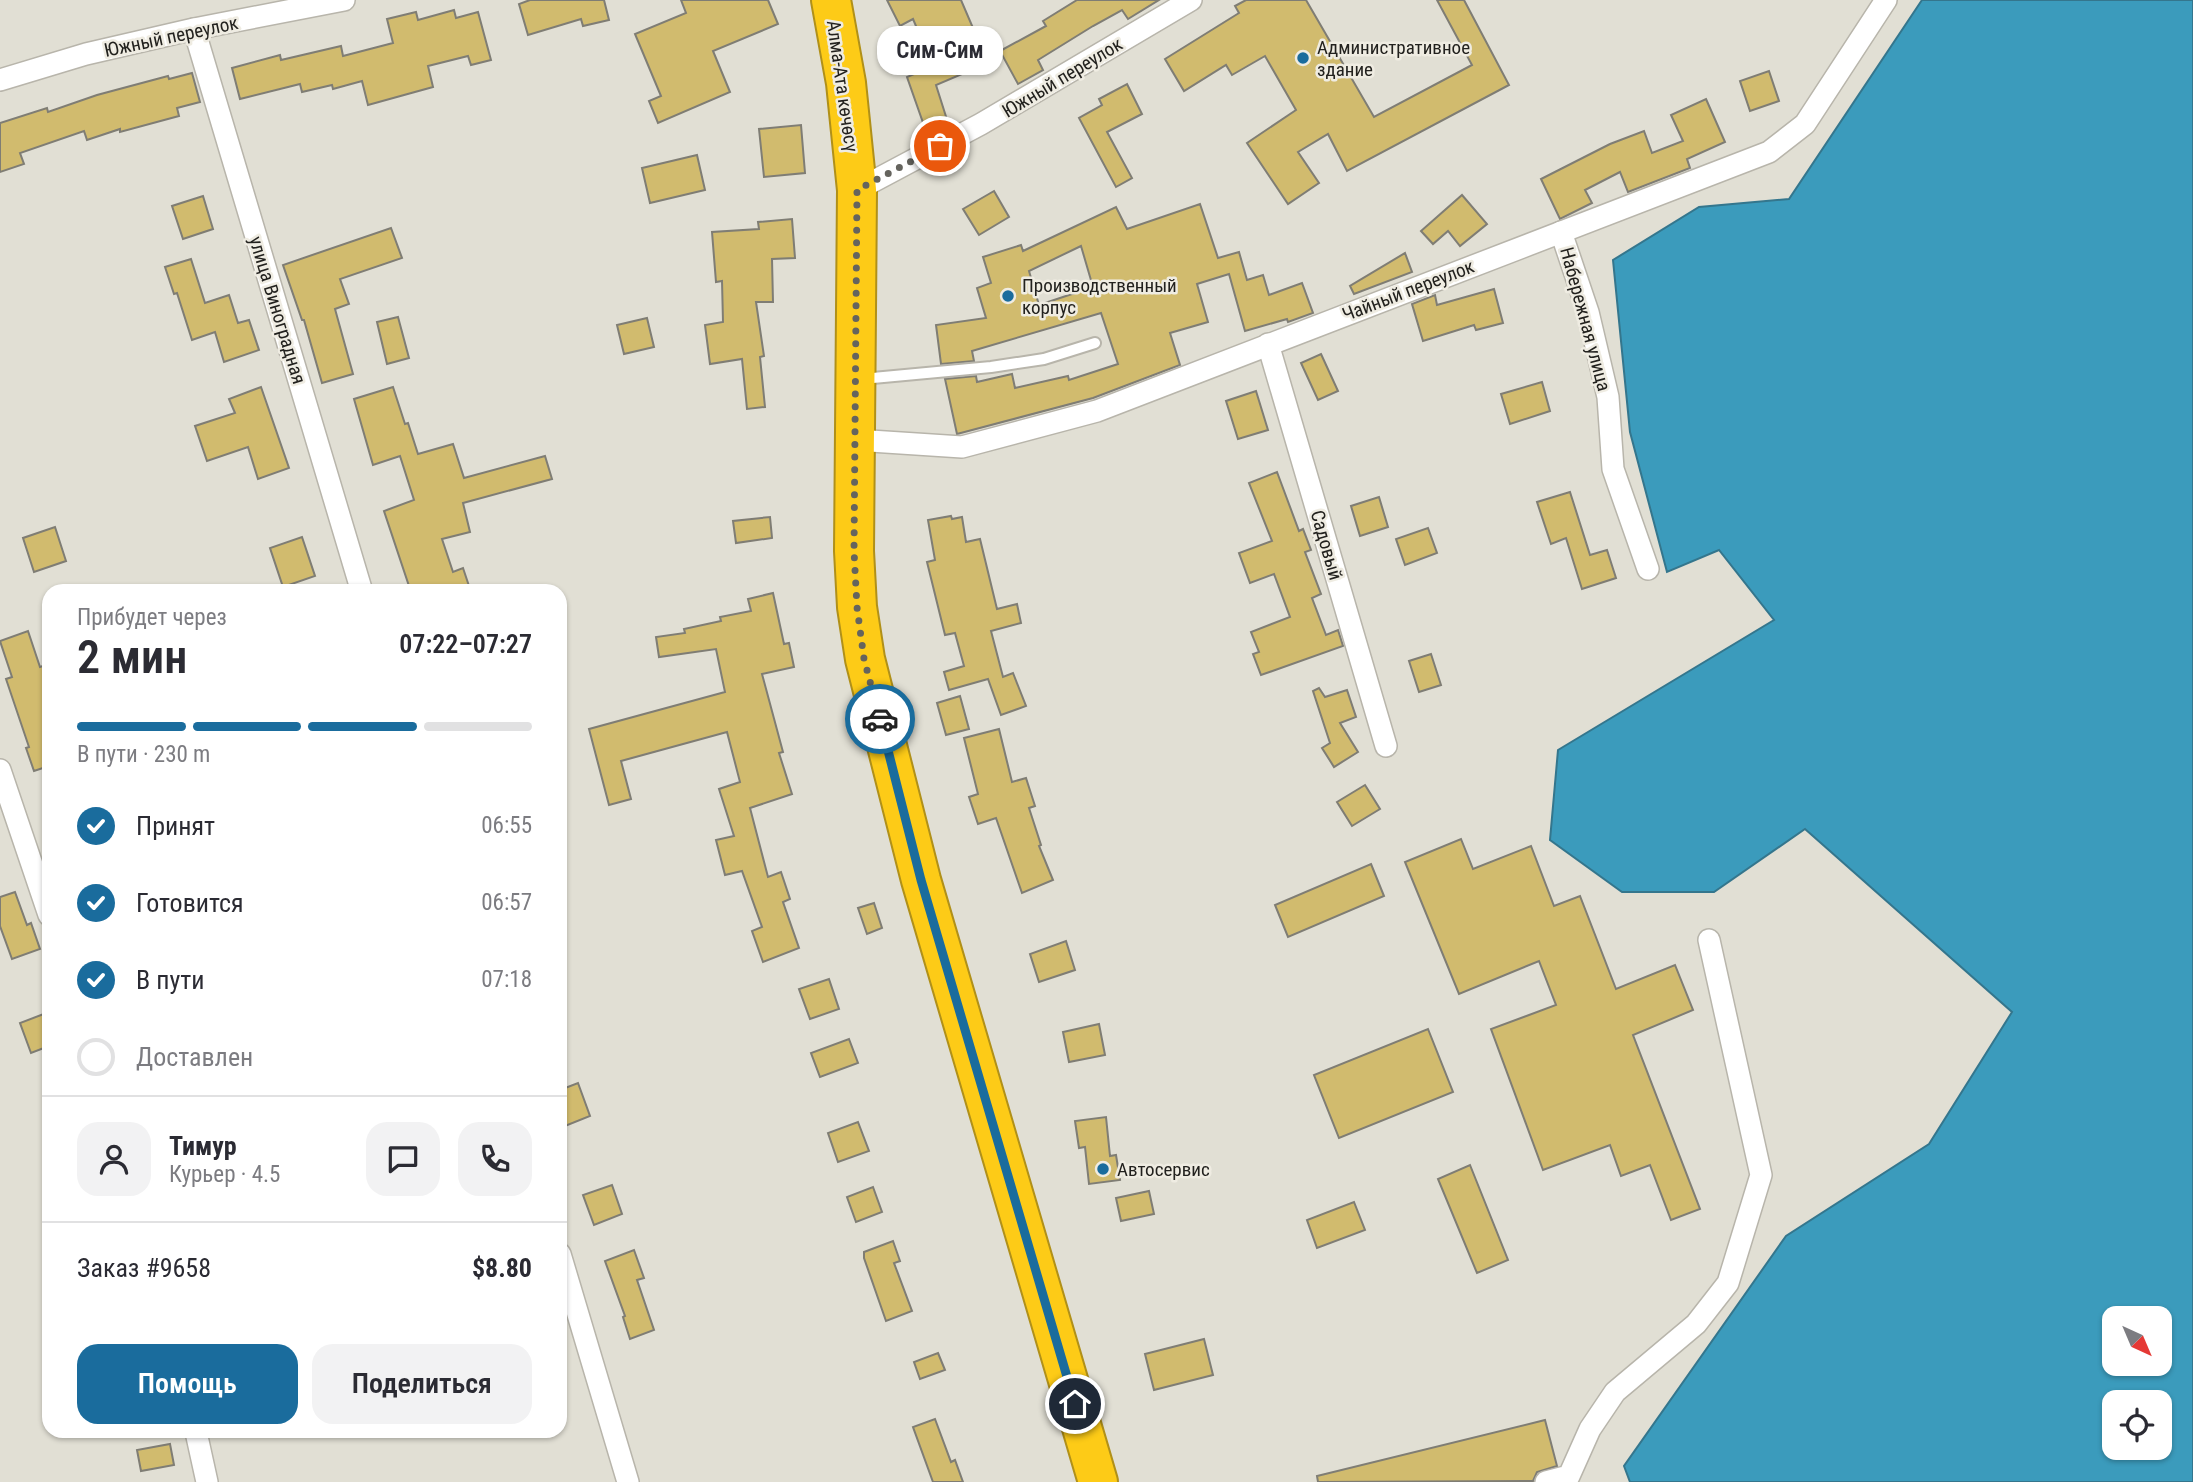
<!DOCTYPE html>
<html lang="ru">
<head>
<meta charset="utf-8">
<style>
	:root { --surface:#fff; --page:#f2f2f3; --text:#2b2b33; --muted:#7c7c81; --line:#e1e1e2; --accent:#1a6c9d }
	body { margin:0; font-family:"Roboto Condensed",sans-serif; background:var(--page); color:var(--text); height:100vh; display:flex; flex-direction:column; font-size:26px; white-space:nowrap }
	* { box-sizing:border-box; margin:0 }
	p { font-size:23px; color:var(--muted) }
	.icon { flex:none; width:38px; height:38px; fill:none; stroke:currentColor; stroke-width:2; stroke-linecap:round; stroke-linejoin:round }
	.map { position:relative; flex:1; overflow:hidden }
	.drawer { position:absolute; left:42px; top:584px; width:525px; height:854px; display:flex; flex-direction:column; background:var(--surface); border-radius:21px; box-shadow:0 2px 5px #0004 }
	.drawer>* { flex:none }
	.needle { width:46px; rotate:136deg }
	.controls { position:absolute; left:2102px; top:1306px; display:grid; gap:14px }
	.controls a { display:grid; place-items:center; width:70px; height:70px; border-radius:14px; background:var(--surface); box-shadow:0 2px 5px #0004; font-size:35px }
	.pin { position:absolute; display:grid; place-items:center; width:60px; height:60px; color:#fff; margin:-30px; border:4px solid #fff; border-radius:50%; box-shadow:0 2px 7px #0007 }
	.courier { position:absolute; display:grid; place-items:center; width:70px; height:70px; margin:-35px; border:5px solid #1a6c9d; border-radius:50%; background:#fff; color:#222; box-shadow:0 2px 9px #0007 }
	.bubble { position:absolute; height:49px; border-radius:21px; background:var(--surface); box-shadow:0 2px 5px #0004; font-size:23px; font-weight:600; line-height:49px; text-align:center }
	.head em { font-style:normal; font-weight:600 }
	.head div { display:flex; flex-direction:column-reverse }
	.head { display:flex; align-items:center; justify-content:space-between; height:119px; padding:0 35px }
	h1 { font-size:46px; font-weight:600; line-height:52px }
	.bar { display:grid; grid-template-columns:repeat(4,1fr); gap:10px 7px; align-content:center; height:84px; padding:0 35px }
	.bar i { height:9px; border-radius:5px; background:var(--line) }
	.bar .active { background:var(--accent) }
	.bar p { grid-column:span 4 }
	.line { display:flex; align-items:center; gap:18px; padding:0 35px; border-top:2px solid var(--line) }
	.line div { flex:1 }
	.round { display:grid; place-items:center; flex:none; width:74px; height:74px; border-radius:21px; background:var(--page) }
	ol { padding:0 35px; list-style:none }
	li { display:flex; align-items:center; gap:21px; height:77px }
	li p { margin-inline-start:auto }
	li .icon { padding:7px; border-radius:50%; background:var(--accent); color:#fff; stroke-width:4 }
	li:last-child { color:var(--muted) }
	li i { width:38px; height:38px; border:4px solid var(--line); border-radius:50% }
	.primary-button { display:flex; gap:14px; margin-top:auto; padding:14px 35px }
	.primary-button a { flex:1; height:80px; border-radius:21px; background:var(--accent); color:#fff; font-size:28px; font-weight:600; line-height:80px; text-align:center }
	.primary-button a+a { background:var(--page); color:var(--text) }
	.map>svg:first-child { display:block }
	.water { fill:#3b9bbc; stroke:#34768d; stroke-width:2; fill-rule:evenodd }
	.building { fill:#d1bb6e; stroke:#7f7d74; stroke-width:2; fill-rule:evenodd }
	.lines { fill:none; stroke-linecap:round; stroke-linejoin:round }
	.lane-casing { stroke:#b8b5ab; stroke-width:14 }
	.street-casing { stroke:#b8b5ab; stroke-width:24 }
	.highway-casing { stroke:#b09019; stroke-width:42 }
	.lane { stroke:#fff; stroke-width:10 }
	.street { stroke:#fff; stroke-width:21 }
	.highway { stroke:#fdcb17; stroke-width:38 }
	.done { stroke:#65645e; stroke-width:7; stroke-dasharray:0 12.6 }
	.route { stroke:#1a6c9d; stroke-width:9 }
	.poi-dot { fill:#1a6c9d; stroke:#efece2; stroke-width:2.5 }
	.labels { text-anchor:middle; stroke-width:5; stroke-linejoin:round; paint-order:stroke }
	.street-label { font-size:19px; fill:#22211e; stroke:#efece2 }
	.poi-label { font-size:19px; fill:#22211e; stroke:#efece2; text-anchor:start }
</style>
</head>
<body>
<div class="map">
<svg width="2193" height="1482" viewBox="0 0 2193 1482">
	<rect width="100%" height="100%" fill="#e1dfd4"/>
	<path class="water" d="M1922,0H2193V1482H1630L1624,1466L1786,1236L1929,1144L2012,1012L1805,829L1714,892H1622L1550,840L1558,750L1774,620L1719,550L1667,572L1630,432L1613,260L1699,207L1789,199ZM2114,1318H2160V1363H2114ZM2114,1402H2160V1447H2114Z"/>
	<g class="building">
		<path d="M530,0H604L609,20L583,26L581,19L528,35L519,4Z"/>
		<path d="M681,0H768L778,24L713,51L730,92L658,123L649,101L661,96L635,34L686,13Z"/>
		<path d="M887,0H961L988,63L936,85L949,126L944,129L927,134L907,77L933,66L913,19L900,26Z"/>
		<path d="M1077,0H1159L1128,19L1122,10L1093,26L1038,60L1043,70L1018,84L1000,51L1046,26L1043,21Z"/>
		<path d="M1246,0H1306L1374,117L1472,65L1437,0H1464L1509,85L1347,171L1328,134L1298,152L1319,183L1288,204L1247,143L1296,110L1265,56L1232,75L1226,65L1184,91L1165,59L1239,13L1235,6Z"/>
		<path d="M454,10L456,18L478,12L491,60L471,65L468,56L428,66L433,87L368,105L362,81L333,89L332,85L302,92L300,84L240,99L232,68L280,55L281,60L341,46L343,56L393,43L387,19L416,12L418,20Z"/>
		<path d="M1769,71L1779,101L1750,111L1740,81Z"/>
		<path d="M192,73L200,102L177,108L179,116L120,132V129L87,140L84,131L20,153L24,164L0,172V123L47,108L48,112L97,95L168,76L169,79Z"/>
		<path d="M1127,84L1142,114L1107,132L1132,178L1116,187L1079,118L1102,105L1099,99Z"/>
		<path d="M1706,99L1725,142L1687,159L1690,168L1628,192L1620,172L1585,190L1592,203L1560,219L1541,179L1610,144L1644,131L1652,153L1683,141L1671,115Z"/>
		<path d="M801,125L805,173L764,177L759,129Z"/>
		<path d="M697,155L705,190L650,203L642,168Z"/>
		<path d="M994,191L1009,217L979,235L963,209Z"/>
		<path d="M1462,195L1487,224L1460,246L1448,231L1433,244L1421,231Z"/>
		<path d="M203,196L213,229L183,239L172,206Z"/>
		<path d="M1200,204L1218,258L1239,252L1247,280L1263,275L1269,295L1302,283L1313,313L1288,322L1287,319L1245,331L1229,274L1197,284L1208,322L1170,333L1180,365L1093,398L957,434L945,379L976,376L977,382L1012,374L1015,388L1068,376L1069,380L1118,364L1101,313L972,351L974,361L941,364L936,325L986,318L977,288L991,283L983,257L1021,245L1023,251L1116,207L1127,229ZM1081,246L1093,287L1039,305L1029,271Z"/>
		<path d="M792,219L795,258L772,259L773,302H756L764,356L760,357L765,407L747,409L742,359L710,364L705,325L723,322L722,281L716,282L712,232L759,229L758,222Z"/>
		<path d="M391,228L402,258L340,279L349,304L335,309L353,374L322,383L304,320H302L283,265Z"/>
		<path d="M1405,253L1412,272L1354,294L1350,286Z"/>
		<path d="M191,259L205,303L229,295L238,323L249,320L259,350L224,362L215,332L192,340L177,293L174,294L165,267Z"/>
		<path d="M1494,289L1503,323L1476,330L1474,325L1423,341L1412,304L1435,295L1437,305Z"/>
		<path d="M398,317L409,358L387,364L377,322Z"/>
		<path d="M647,318L654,347L624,354L617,325Z"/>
		<path d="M1321,354L1338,391L1318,400L1301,363Z"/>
		<path d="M1542,382L1550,411L1510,424L1501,394Z"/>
		<path d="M261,387L289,468L258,479L248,447L207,461L195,426L235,413L229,399Z"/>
		<path d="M393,387L405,424L408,423L418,454L453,444L464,478L545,456L552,479L463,503L470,532L442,539L453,572L463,568L471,592H411L384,511L414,500L400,456L373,465L354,399Z"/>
		<path d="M1256,391L1268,430L1238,439L1226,401Z"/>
		<path d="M1277,472L1299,531L1303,529L1311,550L1305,552L1321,594L1312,598L1326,635L1338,630L1343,646L1261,675L1253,654L1259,652L1251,632L1290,617L1274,574L1250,583L1239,553L1272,541L1249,483Z"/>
		<path d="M1570,492L1590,555L1607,550L1616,578L1582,589L1566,538L1551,544L1537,502Z"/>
		<path d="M1379,497L1388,527L1360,536L1351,506Z"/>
		<path d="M951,516L952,519L962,517L966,542L980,539L997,609L1017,604L1021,623L991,631L1003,677L1013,673L1026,706L1001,715L988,679L949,690L944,672L964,666L955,633L945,635L927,562L935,560L928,520Z"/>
		<path d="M770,517L772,538L736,543L733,521Z"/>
		<path d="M55,527L66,561L34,572L23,538Z"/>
		<path d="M1428,528L1437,553L1405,565L1396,539Z"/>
		<path d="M302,537L315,576L283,587L270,548Z"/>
		<path d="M773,593L784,644L789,643L794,667L762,674L783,752L779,753L792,794L750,808L768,877L781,872L790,899L783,902L799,948L763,962L752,931L762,927L742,871L725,875L716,840L734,836L719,789L740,782L727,732L621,761L631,799L609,805L589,729L725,692L716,649L659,657L656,637L685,633L684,629L721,621L720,617L751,611L748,599Z"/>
		<path d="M28,631L40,667L49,664V766L34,771L26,748L29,747L6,679L12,677L0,641Z"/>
		<path d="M1431,654L1441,685L1419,692L1409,661Z"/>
		<path d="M1319,688L1325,697L1347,690L1356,717L1340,723L1358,752L1334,767L1322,748L1330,743L1313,691Z"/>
		<path d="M960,696L969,729L946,735L937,703Z"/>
		<path d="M999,729L1012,782L1026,778L1035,806L1029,808L1041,845L1039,846L1053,880L1022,893L996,818L978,824L969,797L978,794L964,738Z"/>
		<path d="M1365,785L1380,809L1352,826L1337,802Z"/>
		<path d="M1461,839L1473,869L1531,846L1554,906L1580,896L1616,989L1675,965L1693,1010L1633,1035L1700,1209L1671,1220L1650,1165L1621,1176L1610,1145L1543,1170L1491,1029L1556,1005L1539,961L1459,994L1405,862Z"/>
		<path d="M1371,864L1384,896L1288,937L1275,905Z"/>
		<path d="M15,892L27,925L31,923L40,949L12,959L0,926V897Z"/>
		<path d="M874,903L882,928L867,934L858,908Z"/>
		<path d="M1066,941L1075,970L1039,982L1030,954Z"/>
		<path d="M829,979L839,1009L810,1019L799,989Z"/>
		<path d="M49,1012V1046L31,1053L20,1023Z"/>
		<path d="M1099,1024L1105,1055L1069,1062L1063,1032Z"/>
		<path d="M1428,1029L1453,1092L1339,1138L1314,1075Z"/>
		<path d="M849,1039L858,1063L820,1077L811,1053Z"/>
		<path d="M578,1083L590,1116L560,1128V1090Z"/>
		<path d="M1106,1117L1110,1156L1116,1155L1120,1180L1089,1184L1085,1147L1079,1148L1075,1121Z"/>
		<path d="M858,1122L869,1151L838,1162L828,1133Z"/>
		<path d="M1470,1165L1508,1260L1477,1273L1438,1179Z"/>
		<path d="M612,1185L622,1214L594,1225L583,1195Z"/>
		<path d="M873,1187L882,1212L856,1222L847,1197Z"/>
		<path d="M1149,1191L1154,1214L1121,1221L1116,1198Z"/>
		<path d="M1354,1202L1365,1230L1317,1248L1307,1220Z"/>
		<path d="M893,1241L900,1261L894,1263L912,1311L886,1321L864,1258V1252Z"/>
		<path d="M634,1250L644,1278L637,1280L654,1330L630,1339L623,1317L625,1316L605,1261Z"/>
		<path d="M1204,1339L1213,1375L1154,1390L1145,1354Z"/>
		<path d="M938,1353L945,1370L920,1379L914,1362Z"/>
		<path d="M935,1419L951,1462L955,1460L963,1482H933L913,1427Z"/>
		<path d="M1545,1420L1557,1466L1537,1472L1533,1481L1318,1482L1317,1476Z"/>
		<path d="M170,1444L174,1465L141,1471L137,1450Z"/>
	</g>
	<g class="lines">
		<defs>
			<path id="lane" d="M862,379L991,367L1044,359L1095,343"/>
			<g id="street">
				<path d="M194,29L362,592"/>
				<path d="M0,80L86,54L194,29L344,0"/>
				<path d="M857,190L981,124L1191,0"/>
				<path d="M1561,232L1588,312L1608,397L1613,469L1648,569"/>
				<path d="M1268,344L1386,746"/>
				<path d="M855,440L962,447L1097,411L1769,152L1805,124L1886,0"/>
				<path d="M0,770L49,915"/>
				<path d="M560,1254L628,1482"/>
				<path d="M196,1432L207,1482"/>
				<path d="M1546,1482L1569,1476L1590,1429L1615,1392L1696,1324L1728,1283L1761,1175L1709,940"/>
			</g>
			<path id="highway" d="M831,0L846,83L857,190L854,551L857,607L865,659L921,880L1098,1482"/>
		</defs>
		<use href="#lane" class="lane-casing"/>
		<use href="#street" class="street-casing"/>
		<use href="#highway" class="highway-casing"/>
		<use href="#lane" class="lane"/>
		<use href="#street" class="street"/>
		<use href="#highway" class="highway"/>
	</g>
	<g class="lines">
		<path class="done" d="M880,719L864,659L857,607L854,551L857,190L940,146"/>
		<path class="route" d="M880,719L921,880L1075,1404"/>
	</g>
	<g class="poi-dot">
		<circle cx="1303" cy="58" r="7"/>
		<circle cx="1008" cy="296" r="7"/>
		<circle cx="1103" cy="1169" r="7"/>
	</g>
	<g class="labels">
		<g class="street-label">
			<text transform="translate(171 36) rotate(-12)" y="7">Южный переулок</text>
			<text transform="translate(1062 77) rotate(-31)" y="7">Южный переулок</text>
			<text transform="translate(843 86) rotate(82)" y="7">Алма-Ата көчөсү</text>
			<text transform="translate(1408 290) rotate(-21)" y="7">Чайный переулок</text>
			<text transform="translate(278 310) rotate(73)" y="7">улица Виноградная</text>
			<text transform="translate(1586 319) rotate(75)" y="7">Набережная улица</text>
			<text transform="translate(1327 545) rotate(74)" y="7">Садовый</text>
		</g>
		<g class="poi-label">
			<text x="1317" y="54">Административное<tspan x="1317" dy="22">здание</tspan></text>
			<text x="1022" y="292">Производственный<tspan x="1022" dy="22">корпус</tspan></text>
			<text x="1117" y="1176">Автосервис</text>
		</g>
	</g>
</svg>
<div class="controls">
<a><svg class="needle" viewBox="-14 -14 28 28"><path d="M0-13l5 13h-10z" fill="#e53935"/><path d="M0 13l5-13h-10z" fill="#7c7c81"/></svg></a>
<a><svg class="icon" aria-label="locate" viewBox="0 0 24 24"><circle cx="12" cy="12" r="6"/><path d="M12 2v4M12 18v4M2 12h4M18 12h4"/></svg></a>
</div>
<div class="pin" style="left:940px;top:146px;background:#ea580c"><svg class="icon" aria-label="bag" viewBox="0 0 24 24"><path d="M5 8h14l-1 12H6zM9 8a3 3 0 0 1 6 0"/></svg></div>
<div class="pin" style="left:1075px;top:1404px;background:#1f2937"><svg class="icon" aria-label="home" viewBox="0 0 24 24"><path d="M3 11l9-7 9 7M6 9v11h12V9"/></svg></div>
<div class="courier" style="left:880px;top:719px"><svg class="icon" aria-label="car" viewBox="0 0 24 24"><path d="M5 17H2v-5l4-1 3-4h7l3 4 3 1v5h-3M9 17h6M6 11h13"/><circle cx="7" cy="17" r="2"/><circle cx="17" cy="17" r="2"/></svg></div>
<div class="bubble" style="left:877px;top:26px;width:126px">Сим-Сим</div>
<section class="drawer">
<div class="head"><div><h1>2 мин</h1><p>Прибудет через</p></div><em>07:22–07:27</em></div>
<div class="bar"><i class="active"></i><i class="active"></i><i class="active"></i><i></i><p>В пути · 230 m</p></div>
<ol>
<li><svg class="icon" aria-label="check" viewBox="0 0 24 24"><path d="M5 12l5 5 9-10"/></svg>Принят<p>06:55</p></li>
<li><svg class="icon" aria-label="check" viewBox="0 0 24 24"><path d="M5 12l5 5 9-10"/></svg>Готовится<p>06:57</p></li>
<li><svg class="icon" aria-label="check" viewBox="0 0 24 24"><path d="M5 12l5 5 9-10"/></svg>В пути<p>07:18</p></li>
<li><i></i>Доставлен</li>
</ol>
<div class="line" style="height:126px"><a class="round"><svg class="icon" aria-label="person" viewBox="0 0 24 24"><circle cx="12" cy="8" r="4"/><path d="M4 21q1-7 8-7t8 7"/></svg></a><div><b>Тимур</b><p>Курьер · 4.5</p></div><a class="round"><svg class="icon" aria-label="chat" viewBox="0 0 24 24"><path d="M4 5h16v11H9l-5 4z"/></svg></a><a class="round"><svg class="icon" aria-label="phone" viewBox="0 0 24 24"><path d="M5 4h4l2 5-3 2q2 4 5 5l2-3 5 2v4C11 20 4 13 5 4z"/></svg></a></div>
<div class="line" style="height:91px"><div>Заказ #9658</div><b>$8.80</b></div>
<div class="primary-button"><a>Помощь</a><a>Поделиться</a></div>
</section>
</div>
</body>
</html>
